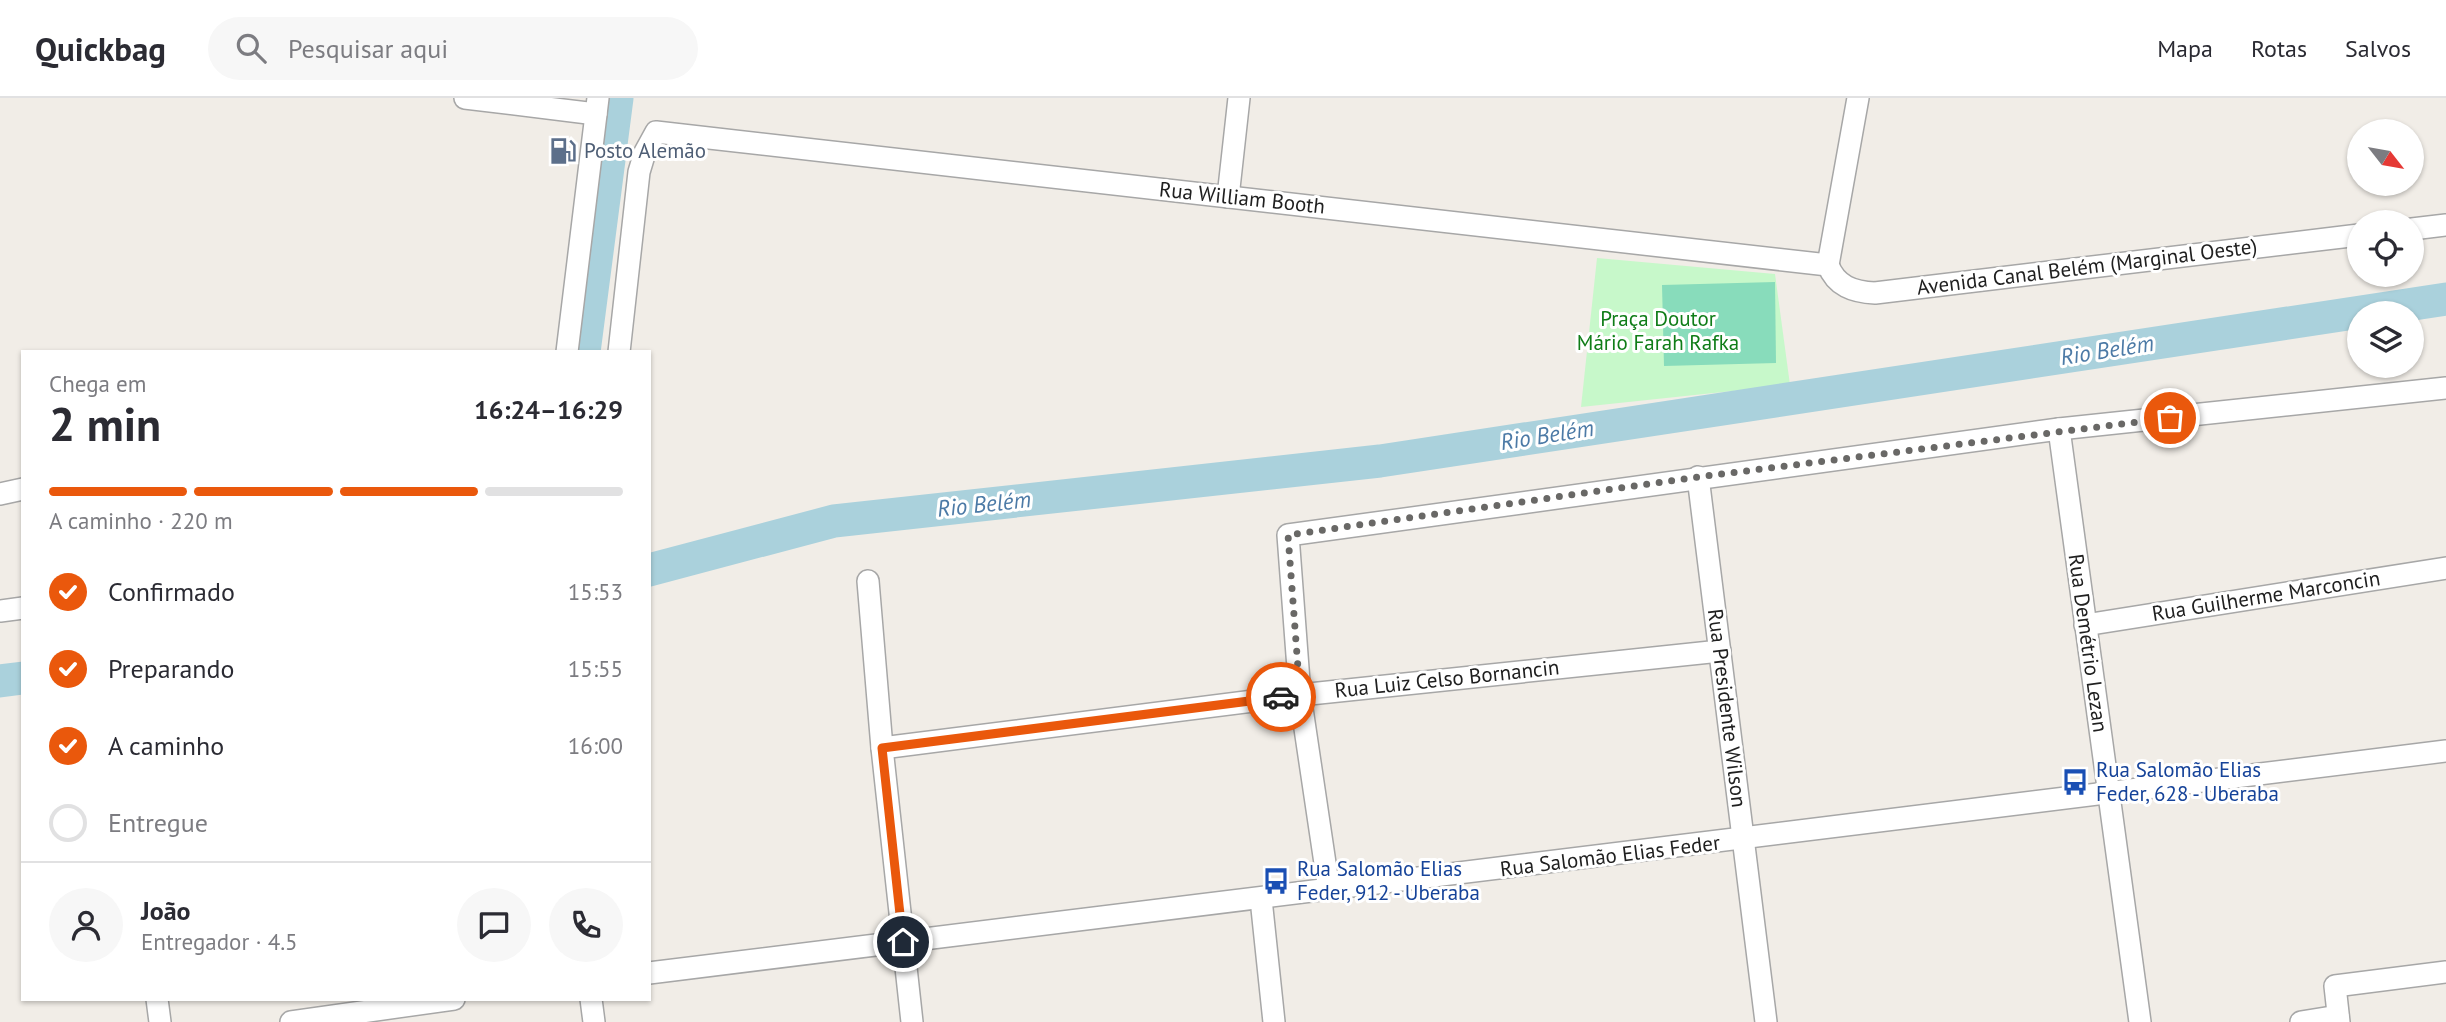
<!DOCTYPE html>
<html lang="pt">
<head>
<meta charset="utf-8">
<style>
	:root { --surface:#fff; --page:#f7f7f7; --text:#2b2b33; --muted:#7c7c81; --line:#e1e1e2; --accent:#ea580c }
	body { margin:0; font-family:"PT Sans",sans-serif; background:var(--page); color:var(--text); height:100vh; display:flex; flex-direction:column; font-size:26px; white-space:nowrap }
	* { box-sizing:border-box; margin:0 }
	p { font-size:23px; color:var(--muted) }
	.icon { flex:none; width:38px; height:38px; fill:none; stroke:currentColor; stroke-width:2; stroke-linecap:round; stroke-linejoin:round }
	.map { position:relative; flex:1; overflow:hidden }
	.sheet { position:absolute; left:21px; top:252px; width:630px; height:651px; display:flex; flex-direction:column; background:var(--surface); border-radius:0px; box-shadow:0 2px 5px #0004 }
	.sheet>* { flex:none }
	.needle { width:46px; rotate:121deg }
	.controls { position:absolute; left:2347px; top:21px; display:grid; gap:14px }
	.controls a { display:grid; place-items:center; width:77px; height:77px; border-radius:50%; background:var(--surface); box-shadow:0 2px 5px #0004; font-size:35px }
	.pin { position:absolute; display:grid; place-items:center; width:60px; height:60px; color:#fff; margin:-30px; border:4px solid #fff; border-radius:50%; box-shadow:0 2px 7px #0007 }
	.courier { position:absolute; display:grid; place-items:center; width:70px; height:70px; margin:-35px; border:5px solid #ea580c; border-radius:50%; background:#fff; color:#222; box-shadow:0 2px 9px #0007 }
	.overview em { font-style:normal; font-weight:800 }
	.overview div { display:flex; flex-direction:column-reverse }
	.overview { display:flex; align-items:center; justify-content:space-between; height:119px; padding:0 28px }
	h1 { font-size:46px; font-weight:800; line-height:52px }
	.bar { display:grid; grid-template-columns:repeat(4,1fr); gap:10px 7px; align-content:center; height:84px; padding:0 28px }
	.bar i { height:9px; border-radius:5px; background:var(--line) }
	.bar .active { background:var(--accent) }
	.bar p { grid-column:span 4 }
	.line { display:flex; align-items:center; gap:18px; padding:0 28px; border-top:2px solid var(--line) }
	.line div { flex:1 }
	.round { display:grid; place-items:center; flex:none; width:74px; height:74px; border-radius:37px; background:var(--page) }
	ol { padding:0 28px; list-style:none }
	li { display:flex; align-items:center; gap:21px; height:77px }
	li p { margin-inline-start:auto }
	li .icon { padding:7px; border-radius:50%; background:var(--accent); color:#fff; stroke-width:4 }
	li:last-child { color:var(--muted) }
	li i { width:38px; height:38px; border:4px solid var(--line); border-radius:50% }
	header { display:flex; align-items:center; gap:42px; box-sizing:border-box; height:98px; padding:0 35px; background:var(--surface); border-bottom:2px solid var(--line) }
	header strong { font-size:33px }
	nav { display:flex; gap:38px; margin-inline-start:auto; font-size:24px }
	.search { width:490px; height:63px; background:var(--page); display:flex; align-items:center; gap:18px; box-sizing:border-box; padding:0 24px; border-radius:38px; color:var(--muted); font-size:26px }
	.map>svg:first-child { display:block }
	.park { fill:#c7f8ca }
	.pitch { fill:#88dcbb }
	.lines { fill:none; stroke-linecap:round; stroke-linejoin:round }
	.river { stroke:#aad1dc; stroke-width:33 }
	.minor-casing { stroke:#a7a7a7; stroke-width:24 }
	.minor { stroke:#fff; stroke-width:21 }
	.done { stroke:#696866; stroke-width:7; stroke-dasharray:0 12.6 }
	.route { stroke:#ea580c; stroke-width:9 }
	.labels { text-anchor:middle; stroke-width:6; stroke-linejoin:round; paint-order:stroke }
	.service-label { font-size:21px; fill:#4e5e75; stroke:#fff; text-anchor:start }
	.street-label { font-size:21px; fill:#202020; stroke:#fff }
	.park-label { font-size:21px; fill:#107d18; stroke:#fff }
	.transit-label { font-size:21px; fill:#164399; stroke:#fff; text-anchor:start }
	.water-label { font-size:23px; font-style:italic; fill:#4c7aa6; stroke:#fff }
</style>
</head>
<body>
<header>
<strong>Quickbag</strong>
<div class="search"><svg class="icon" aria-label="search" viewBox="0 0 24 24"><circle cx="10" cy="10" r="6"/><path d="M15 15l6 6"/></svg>Pesquisar aqui</div>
<nav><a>Mapa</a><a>Rotas</a><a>Salvos</a></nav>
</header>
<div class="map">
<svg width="2446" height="924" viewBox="0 0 2446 924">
	<rect width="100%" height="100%" fill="#f1ede7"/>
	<path class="park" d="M1597,160L1775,176L1790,287L1581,309Z"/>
	<path class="pitch" d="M1775,184L1776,265L1664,268L1662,187Z"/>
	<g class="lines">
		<g class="river">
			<path d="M584,254L617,0"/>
			<path d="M649,472L834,423L1380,363L2446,201"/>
			<path d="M0,583L23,580"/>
		</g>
		<defs>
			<g id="minor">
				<path d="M465,0L596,16"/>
				<path d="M1228,99L1239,0"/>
				<path d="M2412,131L2446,127"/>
				<path d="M1828,167C1836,188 1853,194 1875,195L2359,137"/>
				<path d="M1828,167L1858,0"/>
				<path d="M567,254L598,0"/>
				<path d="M619,254L639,74L645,54L656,34L1828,167"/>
				<path d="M2059,331L2140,924"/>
				<path d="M1698,379L1766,924"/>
				<path d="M0,396L23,391"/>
				<path d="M868,483L882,650L912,924"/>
				<path d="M0,513L23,510"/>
				<path d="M2085,527L2446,470"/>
				<path d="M882,650L1300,597L1720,553"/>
				<path d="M1329,792L1300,597L1288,437L2059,331L2446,290"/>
				<path d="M1261,801L1274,924"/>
				<path d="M649,875L2446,653"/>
				<path d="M157,901L160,924"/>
				<path d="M591,901L594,924"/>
				<path d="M291,924L454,901"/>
				<path d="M2301,924L2338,918"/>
				<path d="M2339,924L2335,888L2446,874"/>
			</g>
		</defs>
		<use href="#minor" class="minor-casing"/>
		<use href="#minor" class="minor"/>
	</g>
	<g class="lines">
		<path class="done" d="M1281,599L1300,597L1288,437L1698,379L2170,320"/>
		<path class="route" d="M903,844L882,650L1281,599"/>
	</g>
	<defs>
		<symbol id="fuel-bare" viewBox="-9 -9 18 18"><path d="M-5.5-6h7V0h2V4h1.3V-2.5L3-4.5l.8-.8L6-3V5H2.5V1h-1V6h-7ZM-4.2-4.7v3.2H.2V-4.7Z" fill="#5c6f8a" stroke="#fff" stroke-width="2.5" paint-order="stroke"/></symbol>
		<symbol id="bus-bare" viewBox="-9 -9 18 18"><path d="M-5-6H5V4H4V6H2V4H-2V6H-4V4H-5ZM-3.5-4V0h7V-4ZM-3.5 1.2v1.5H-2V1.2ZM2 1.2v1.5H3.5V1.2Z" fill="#1a4fb4" stroke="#fff" stroke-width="2.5" paint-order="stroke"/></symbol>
	</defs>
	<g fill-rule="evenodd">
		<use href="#fuel-bare" x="544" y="34" width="38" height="38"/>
		<use href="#bus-bare" x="2056" y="665" width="38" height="38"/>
		<use href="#bus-bare" x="1257" y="764" width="38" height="38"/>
	</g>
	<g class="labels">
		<g class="service-label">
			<text x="584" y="60">Posto Alemão</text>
		</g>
		<g class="street-label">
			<text transform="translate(1242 100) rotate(6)" y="7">Rua William Booth</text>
			<text transform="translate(2087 169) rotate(-7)" y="7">Avenida Canal Belém (Marginal Oeste)</text>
			<text transform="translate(2266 498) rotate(-9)" y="7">Rua Guilherme Marconcin</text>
			<text transform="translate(2088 545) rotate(82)" y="7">Rua Demétrio Lezan</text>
			<text transform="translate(1447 581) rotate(-6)" y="7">Rua Luiz Celso Bornancin</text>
			<text transform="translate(1727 610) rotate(83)" y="7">Rua Presidente Wilson</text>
			<text transform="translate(1610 758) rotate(-7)" y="7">Rua Salomão Elias Feder</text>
		</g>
		<g class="park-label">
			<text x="1658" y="228">Praça Doutor<tspan x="1658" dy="24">Mário Farah Rafka</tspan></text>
		</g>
		<g class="transit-label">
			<text x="2096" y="679">Rua Salomão Elias<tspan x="2096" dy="24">Feder, 628 - Uberaba</tspan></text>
			<text x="1297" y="778">Rua Salomão Elias<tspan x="1297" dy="24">Feder, 912 - Uberaba</tspan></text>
		</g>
		<g class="water-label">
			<text transform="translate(2107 252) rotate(-9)" y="8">Rio Belém</text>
			<text transform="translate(1547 337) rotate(-9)" y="8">Rio Belém</text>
			<text transform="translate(984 406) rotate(-6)" y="8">Rio Belém</text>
		</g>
	</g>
</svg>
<div class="controls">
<a><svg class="needle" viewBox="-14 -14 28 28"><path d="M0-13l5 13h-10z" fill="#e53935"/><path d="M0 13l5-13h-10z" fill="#7c7c81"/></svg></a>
<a><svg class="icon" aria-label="locate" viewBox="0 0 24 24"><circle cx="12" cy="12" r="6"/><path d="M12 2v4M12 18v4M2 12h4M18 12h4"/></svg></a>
<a><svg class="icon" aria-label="layers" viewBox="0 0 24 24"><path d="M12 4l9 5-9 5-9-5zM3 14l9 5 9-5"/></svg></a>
</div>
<div class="pin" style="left:2170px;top:320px;background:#ea580c"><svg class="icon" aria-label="bag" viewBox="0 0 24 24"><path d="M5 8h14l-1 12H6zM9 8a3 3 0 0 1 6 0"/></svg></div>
<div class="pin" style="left:903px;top:844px;background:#1f2937"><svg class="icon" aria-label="home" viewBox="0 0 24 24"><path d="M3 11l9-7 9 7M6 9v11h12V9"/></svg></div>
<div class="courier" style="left:1281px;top:599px"><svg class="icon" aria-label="car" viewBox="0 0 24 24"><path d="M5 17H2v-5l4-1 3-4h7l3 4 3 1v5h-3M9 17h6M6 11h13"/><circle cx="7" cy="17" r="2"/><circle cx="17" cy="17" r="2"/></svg></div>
<section class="sheet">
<div class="overview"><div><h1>2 min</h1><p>Chega em</p></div><em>16:24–16:29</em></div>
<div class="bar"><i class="active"></i><i class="active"></i><i class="active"></i><i></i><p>A caminho · 220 m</p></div>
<ol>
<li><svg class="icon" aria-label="check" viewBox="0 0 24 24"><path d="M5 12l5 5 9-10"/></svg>Confirmado<p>15:53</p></li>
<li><svg class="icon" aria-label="check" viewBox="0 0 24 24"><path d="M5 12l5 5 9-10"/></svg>Preparando<p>15:55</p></li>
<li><svg class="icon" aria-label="check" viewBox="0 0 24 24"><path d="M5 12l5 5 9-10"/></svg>A caminho<p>16:00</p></li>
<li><i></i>Entregue</li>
</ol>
<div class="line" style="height:126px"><a class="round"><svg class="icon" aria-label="person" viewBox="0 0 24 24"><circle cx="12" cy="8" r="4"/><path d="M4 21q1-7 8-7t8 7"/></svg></a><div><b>João</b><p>Entregador · 4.5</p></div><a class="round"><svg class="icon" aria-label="chat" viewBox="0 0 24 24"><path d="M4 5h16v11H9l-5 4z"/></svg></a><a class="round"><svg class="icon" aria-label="phone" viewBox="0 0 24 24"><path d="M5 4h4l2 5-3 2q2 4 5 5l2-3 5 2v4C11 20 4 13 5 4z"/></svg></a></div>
</section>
</div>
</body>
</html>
